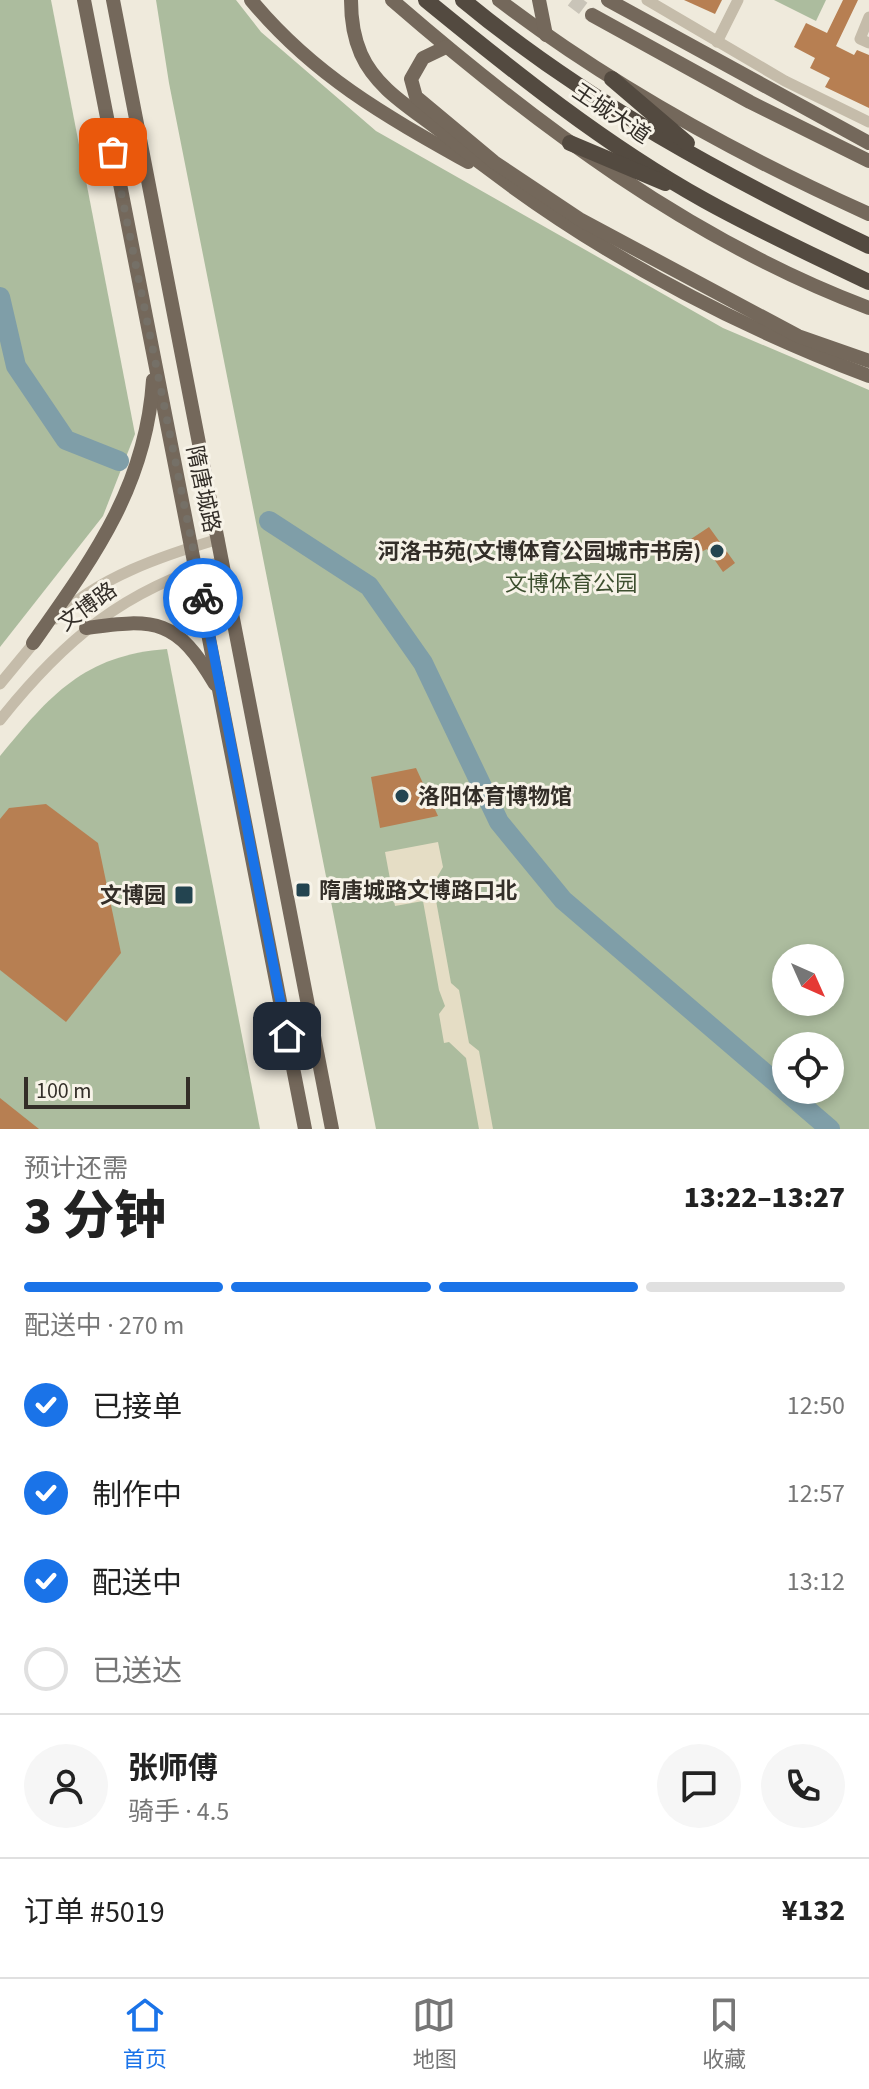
<!DOCTYPE html>
<html lang="zh">
<head>
<meta charset="utf-8">
<style>
	:root { --surface:#fff; --page:#f6f6f6; --text:#222; --muted:#767676; --line:#e0e0e0; --accent:#1a73e8 }
	body { margin:0; font-family:"Source Sans 3","Noto Sans SC",sans-serif; background:var(--page); color:var(--text); height:100vh; display:flex; flex-direction:column; font-size:30px; white-space:nowrap }
	* { box-sizing:border-box; margin:0 }
	p { font-size:26px; color:var(--muted) }
	.icon { flex:none; width:44px; height:44px; fill:none; stroke:currentColor; stroke-width:2; stroke-linecap:round; stroke-linejoin:round }
	.map { position:relative; height:1129px; overflow:hidden }
	.sheet { display:flex; flex-direction:column; background:var(--surface); flex:1 }
	.sheet>* { flex:none }
	.needle { width:52px; rotate:135deg }
	.controls { position:absolute; left:772px; top:944px; display:grid; gap:16px }
	.controls a { display:grid; place-items:center; width:72px; height:72px; border-radius:50%; background:var(--surface); box-shadow:0 4px 12px #0003; font-size:40px }
	.scale { position:absolute; left:24px; bottom:20px; width:166px; box-sizing:border-box; padding-left:8px; border:4px solid #332e28; border-top:0; font-size:22px; line-height:28px; white-space:nowrap; color:#332e28; -webkit-text-stroke:6px #f7f3e8; paint-order:stroke }
	.pin { position:absolute; display:grid; place-items:center; width:68px; height:68px; color:#fff; margin:-34px; border-radius:16px; box-shadow:0 4px 12px #0006 }
	.courier { position:absolute; display:grid; place-items:center; width:80px; height:80px; margin:-40px; border:6px solid #1a73e8; border-radius:50%; background:#fff; color:#222; box-shadow:0 2px 10px #0007 }
	.head em { font-style:normal; font-weight:800 }
	.head div { display:flex; flex-direction:column-reverse }
	.head { display:flex; align-items:center; justify-content:space-between; height:136px; padding:0 24px }
	h1 { font-size:52px; font-weight:800; line-height:60px }
	.bar { display:grid; grid-template-columns:repeat(4,1fr); gap:12px 8px; align-content:center; height:96px; padding:0 24px }
	.bar i { height:10px; border-radius:6px; background:var(--line) }
	.bar .current { background:var(--accent) }
	.bar p { grid-column:span 4 }
	.line { display:flex; align-items:center; gap:20px; padding:0 24px; border-top:2px solid var(--line) }
	.line div { flex:1 }
	.round { display:grid; place-items:center; flex:none; width:84px; height:84px; border-radius:42px; background:var(--page) }
	ol { padding:0 24px; list-style:none }
	li { display:flex; align-items:center; gap:24px; height:88px }
	li p { margin-inline-start:auto }
	li .icon { padding:8px; border-radius:50%; background:var(--accent); color:#fff; stroke-width:4 }
	li:last-child { color:var(--muted) }
	li i { width:44px; height:44px; border:4px solid var(--line); border-radius:50% }
	.dock { display:flex; justify-content:space-around; align-items:center; height:112px; border-top:2px solid var(--line); background:var(--surface); font-size:22px; color:var(--muted) }
	.dock a { display:grid; justify-items:center; gap:4px }
	.dock .current { color:var(--accent) }
	.map>svg:first-child { display:block }
	.green { fill:#acbc9e; fill-rule:evenodd }
	.plaza { fill:#e5ddc5 }
	.lines { fill:none; stroke-linecap:round; stroke-linejoin:round }
	.river { stroke:#7f9ea8; stroke-width:20 }
	.building { fill:#b77f52 }
	.major-tunnel { stroke:#c9c4b8; stroke-width:14; stroke-dasharray:14 7; stroke-linecap:butt }
	.minor { stroke:#c5bcaa; stroke-width:11 }
	.major { stroke:#74685b; stroke-width:14 }
	.highway { stroke:#534a40; stroke-width:16 }
	.done { stroke:#757067; stroke-width:8; stroke-dasharray:0 14.4 }
	.route { stroke:#1a73e8; stroke-width:10 }
	.poi-dot { fill:#234450; stroke:#f7f3e8; stroke-width:3 }
	.labels { text-anchor:middle; stroke-width:6; stroke-linejoin:round; paint-order:stroke }
	.street-label { font-size:22px; fill:#332e28; stroke:#f7f3e8 }
	.poi-label { font-size:22px; font-weight:bold; fill:#332e28; stroke:#f7f3e8; text-anchor:end }
	.park-label { font-size:22px; fill:#3d4f2f; stroke:#f7f3e8 }
</style>
</head>
<body>
<div class="map">
<svg width="869" height="1129" viewBox="0 0 869 1129">
	<rect width="100%" height="100%" fill="#efeadc"/>
	<g class="green">
		<path d="M0,0H51L135,434L103,516L0,647Z"/>
		<path d="M156,0H236L261,32L376,131L723,328L869,390V1129H376L169,83ZM786,958H830V1002H786ZM786,1046H830V1090H786Z"/>
		<path d="M774,0H826L816,21Z"/>
		<path d="M167,649L260,1129H0V756C50,695 84,655 167,649Z"/>
	</g>
	<path class="plaza" d="M438,842L443,867L433,884L451,983L459,990L469,1043L479,1051L493,1129H479L466,1058L449,1042L444,1043L439,1014L445,1006L439,990L423,901L395,906L385,852Z"/>
	<g class="lines">
		<g class="river">
			<path d="M0,297L16,366L66,440L119,461"/>
			<path d="M269,521L369,586L423,663L499,822L563,900L830,1129"/>
		</g>
	</g>
	<g class="building">
		<path d="M684,0H722L715,14Z"/>
		<path d="M843,0H858L836,46L854,55L857,50L869,55V108L825,87L830,78L810,68L815,58L794,47L806,23L827,33Z"/>
		<path d="M709,527L735,563L723,572L707,549L701,552L691,539Z"/>
		<path d="M416,768L438,816L380,828L371,777Z"/>
		<path d="M46,804L98,843L121,953L66,1022L0,970V819L9,808Z"/>
		<path d="M0,1098L39,1129H0Z"/>
	</g>
	<g class="lines">
		<path class="major-tunnel" d="M572,0L592,15"/>
		<g class="minor">
			<path d="M647,0L785,81L869,122"/>
			<path d="M869,17L860,39L869,43"/>
			<path d="M717,42L738,0"/>
			<path d="M56,619C96,578 164,555 219,539"/>
			<path d="M0,684L38,638"/>
			<path d="M0,720C63,641 124,589 223,561"/>
		</g>
		<g class="major">
			<path d="M84,0L305,1129"/>
			<path d="M113,0L332,1129"/>
			<path d="M251,0C313,75 384,115 468,162"/>
			<path d="M351,0C351,17 354,38 361,54C377,90 413,109 443,133C571,239 714,317 869,376"/>
			<path d="M392,0C535,124 691,241 869,308"/>
			<path d="M499,0C612,86 740,156 869,214"/>
			<path d="M539,0L546,35"/>
			<path d="M608,0L869,143"/>
			<path d="M592,15L750,102L869,161"/>
			<path d="M446,47L423,58L411,79L416,97L494,162L581,220L798,336L869,361"/>
			<path d="M86,628C156,618 177,619 215,684"/>
			<path d="M33,643C93,558 146,487 153,380"/>
		</g>
		<g class="highway">
			<path d="M426,0C514,72 605,145 704,200C758,230 814,256 869,282"/>
			<path d="M463,0C586,102 726,177 869,246"/>
			<path d="M612,79L687,143"/>
			<path d="M570,143L665,183"/>
		</g>
	</g>
	<g class="lines">
		<path class="done" d="M113,152L203,598"/>
		<path class="route" d="M203,598L287,1036"/>
	</g>
	<g class="poi-dot">
		<circle cx="717" cy="551" r="8"/>
		<circle cx="402" cy="796" r="8"/>
		<rect x="295" y="882" width="16" height="16" rx="4"/>
		<rect x="174" y="885" width="20" height="20" rx="4"/>
	</g>
	<g class="labels">
		<g class="street-label">
			<text transform="translate(612 113) rotate(34)" y="8">王城大道</text>
			<text transform="translate(204 489) rotate(78)" y="8">隋唐城路</text>
			<text transform="translate(87 606) rotate(-36)" y="8">文博路</text>
		</g>
		<g class="poi-label">
			<text x="701" y="559">河洛书苑(文博体育公园城市书房)</text>
			<text x="418" y="804" text-anchor="start">洛阳体育博物馆</text>
			<text x="319" y="898" text-anchor="start">隋唐城路文博路口北</text>
			<text x="166" y="903">文博园</text>
		</g>
		<g class="park-label">
			<text x="571" y="591">文博体育公园</text>
		</g>
	</g>
</svg>
<div class="controls">
<a><svg class="needle" viewBox="-14 -14 28 28"><path d="M0-13l5 13h-10z" fill="#e53935"/><path d="M0 13l5-13h-10z" fill="#767676"/></svg></a>
<a><svg class="icon" aria-label="locate" viewBox="0 0 24 24"><circle cx="12" cy="12" r="6"/><path d="M12 2v4M12 18v4M2 12h4M18 12h4"/></svg></a>
</div>
<div class="scale">100 m</div>
<div class="pin" style="left:113px;top:152px;background:#ea580c"><svg class="icon" aria-label="bag" viewBox="0 0 24 24"><path d="M5 8h14l-1 12H6zM9 8a3 3 0 0 1 6 0"/></svg></div>
<div class="pin" style="left:287px;top:1036px;background:#1f2937"><svg class="icon" aria-label="home" viewBox="0 0 24 24"><path d="M3 11l9-7 9 7M6 9v11h12V9"/></svg></div>
<div class="courier" style="left:203px;top:598px"><svg class="icon" aria-label="bike" viewBox="0 0 24 24"><circle cx="6" cy="16" r="4"/><circle cx="18" cy="16" r="4"/><path d="M6 16l4-8h5l3 8M10 8l3 8H6M13 5h3"/></svg></div>
</div>
<section class="sheet">
<div class="head"><div><h1>3 分钟</h1><p>预计还需</p></div><em>13:22–13:27</em></div>
<div class="bar"><i class="current"></i><i class="current"></i><i class="current"></i><i></i><p>配送中 · 270 m</p></div>
<ol>
<li><svg class="icon" aria-label="check" viewBox="0 0 24 24"><path d="M5 12l5 5 9-10"/></svg>已接单<p>12:50</p></li>
<li><svg class="icon" aria-label="check" viewBox="0 0 24 24"><path d="M5 12l5 5 9-10"/></svg>制作中<p>12:57</p></li>
<li><svg class="icon" aria-label="check" viewBox="0 0 24 24"><path d="M5 12l5 5 9-10"/></svg>配送中<p>13:12</p></li>
<li><i></i>已送达</li>
</ol>
<div class="line" style="height:144px"><a class="round"><svg class="icon" aria-label="person" viewBox="0 0 24 24"><circle cx="12" cy="8" r="4"/><path d="M4 21q1-7 8-7t8 7"/></svg></a><div><b>张师傅</b><p>骑手 · 4.5</p></div><a class="round"><svg class="icon" aria-label="chat" viewBox="0 0 24 24"><path d="M4 5h16v11H9l-5 4z"/></svg></a><a class="round"><svg class="icon" aria-label="phone" viewBox="0 0 24 24"><path d="M5 4h4l2 5-3 2q2 4 5 5l2-3 5 2v4C11 20 4 13 5 4z"/></svg></a></div>
<div class="line" style="height:104px"><div>订单 #5019</div><b>¥132</b></div>
</section>
<nav class="dock">
<a class="current"><svg class="icon" aria-label="home" viewBox="0 0 24 24"><path d="M3 11l9-7 9 7M6 9v11h12V9"/></svg>首页</a>
<a><svg class="icon" aria-label="map" viewBox="0 0 24 24"><path d="M3 6l6-2 6 2 6-2v14l-6 2-6-2-6 2zM9 4v14M15 6v14"/></svg>地图</a>
<a><svg class="icon" aria-label="saved" viewBox="0 0 24 24"><path d="M7 4h10v16l-5-4-5 4z"/></svg>收藏</a>
</nav>
</body>
</html>
